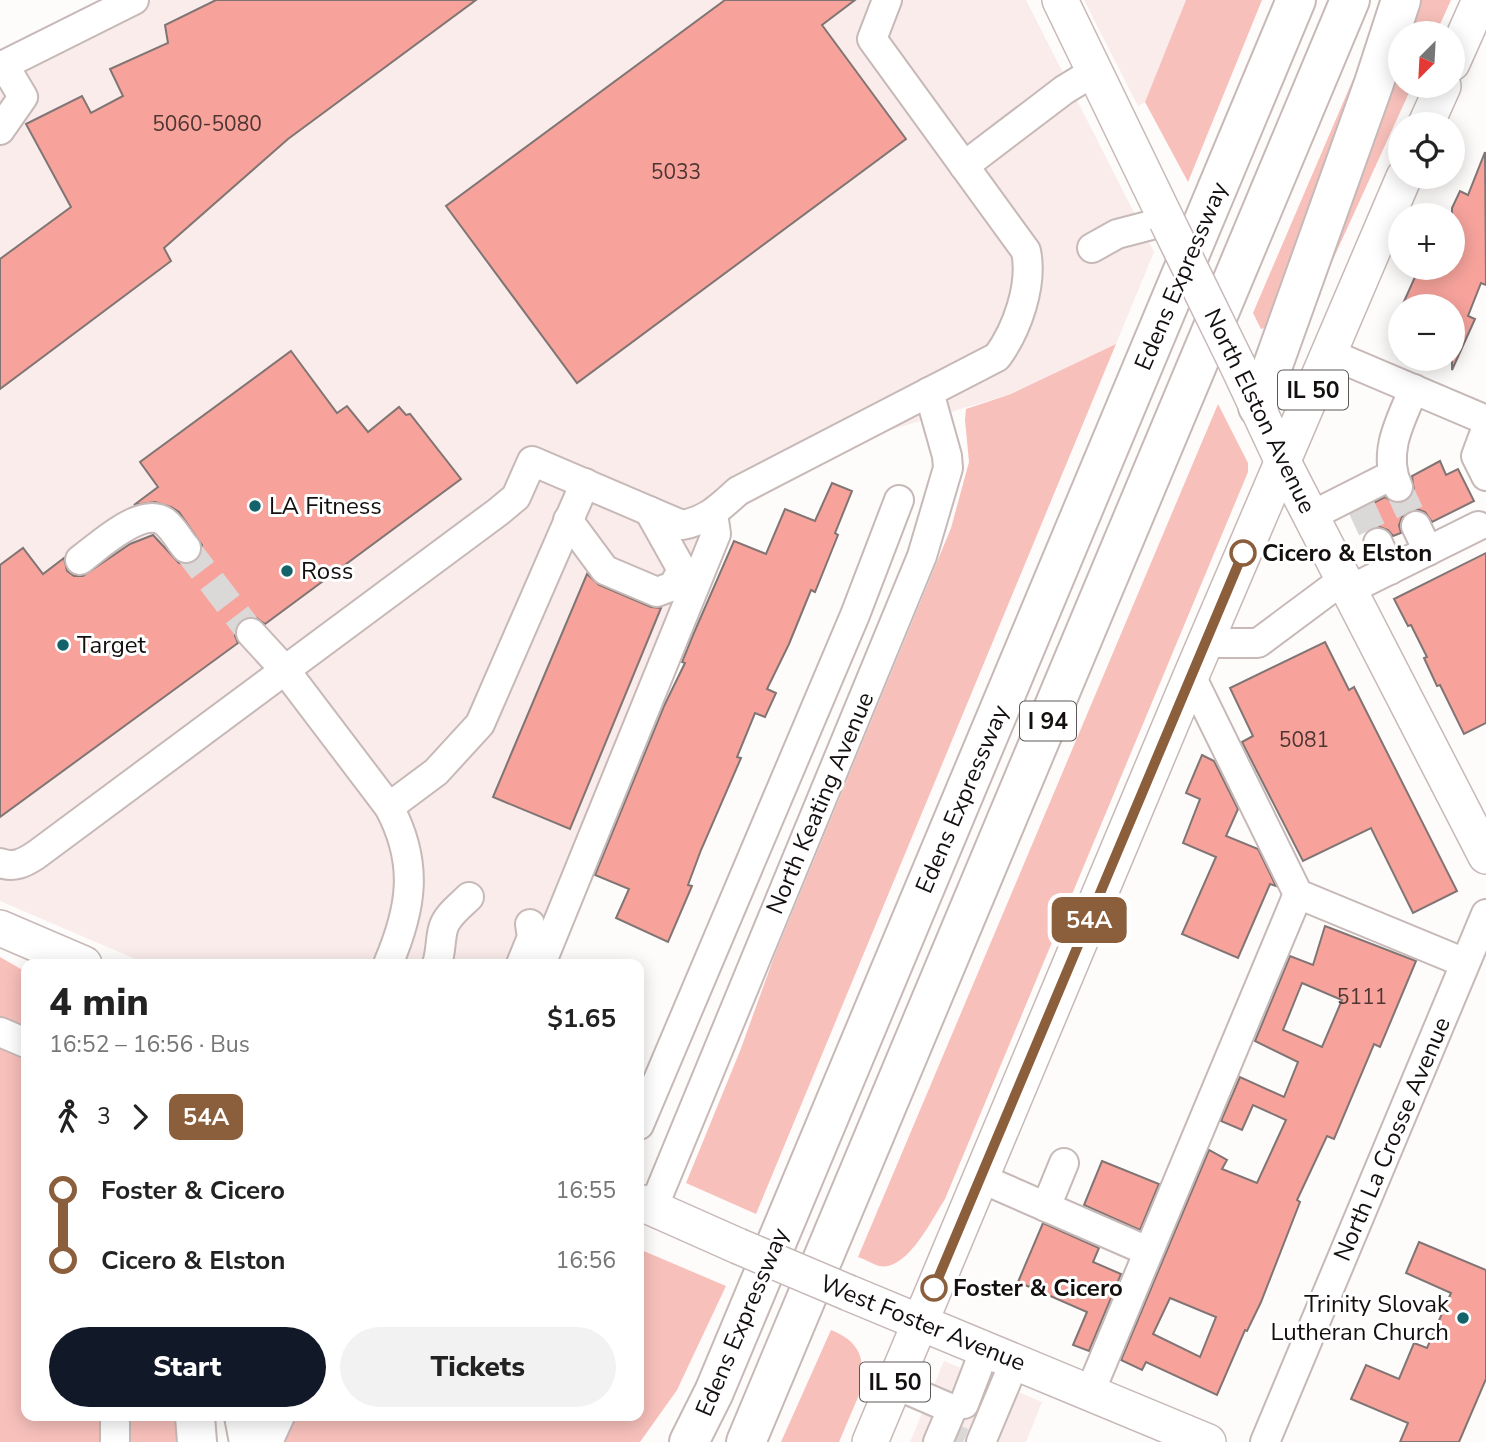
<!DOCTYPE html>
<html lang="en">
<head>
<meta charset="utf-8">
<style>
	body { margin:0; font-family:"Nunito Sans",sans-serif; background:#f2f2f2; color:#222; height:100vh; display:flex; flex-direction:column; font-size:26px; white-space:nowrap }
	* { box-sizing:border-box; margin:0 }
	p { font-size:23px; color:#767676 }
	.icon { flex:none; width:38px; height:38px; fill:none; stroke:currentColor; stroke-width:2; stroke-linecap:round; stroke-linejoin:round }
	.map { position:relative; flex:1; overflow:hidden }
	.drawer { position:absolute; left:21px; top:959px; width:623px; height:462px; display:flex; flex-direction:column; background:#fff; border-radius:14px; box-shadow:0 4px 18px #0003 }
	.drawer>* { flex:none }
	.badge { padding:0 14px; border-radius:10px; font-size:24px; line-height:46px }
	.needle { width:46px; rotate:204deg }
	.buttons { position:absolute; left:1388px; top:21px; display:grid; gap:14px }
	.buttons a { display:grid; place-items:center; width:77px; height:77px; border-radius:50%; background:#fff; box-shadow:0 4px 18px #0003; font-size:35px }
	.map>.badge { position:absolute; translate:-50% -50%; box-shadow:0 0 0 4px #fff }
	.legs { display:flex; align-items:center; gap:10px; height:77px; padding:0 28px; font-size:23px }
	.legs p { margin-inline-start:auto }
	.overview { display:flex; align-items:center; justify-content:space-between; height:119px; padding:0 28px }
	h1 { font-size:38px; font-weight:800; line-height:52px }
	.cta { display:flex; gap:14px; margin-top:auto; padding:14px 28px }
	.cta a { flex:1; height:80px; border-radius:42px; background:#111827; color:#fff; font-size:28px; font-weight:800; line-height:80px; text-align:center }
	.cta a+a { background:#f2f2f2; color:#222 }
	ul { padding:0 28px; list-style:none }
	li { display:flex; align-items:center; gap:24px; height:70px; font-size:26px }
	li i { display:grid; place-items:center; width:10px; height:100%; margin:0 9px; background:currentColor }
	li i::after { content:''; width:18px; height:18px; margin:-9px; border:5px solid; border-radius:50%; background:#fff }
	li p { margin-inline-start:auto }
	li:first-child i { background:linear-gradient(#0000 50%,currentColor 0) }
	li:last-child i { background:linear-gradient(currentColor 50%,#0000 0) }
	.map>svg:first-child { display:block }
	.built { fill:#f9eceb }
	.green { fill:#f8c0bb }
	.building { fill:#f7a39c; stroke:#817574; stroke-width:2; fill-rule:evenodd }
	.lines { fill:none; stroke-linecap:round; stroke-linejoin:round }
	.minor-tunnel { stroke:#dbd8d8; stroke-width:28; stroke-dasharray:28 14; stroke-linecap:butt }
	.minor-casing { stroke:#c6b9b7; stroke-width:32 }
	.major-casing { stroke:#c6b9b7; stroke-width:38 }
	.highway-casing { stroke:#c6b9b7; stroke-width:42 }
	.minor { stroke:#fff; stroke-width:28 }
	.major { stroke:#fff; stroke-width:35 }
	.highway { stroke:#fff; stroke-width:38 }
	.major-bridge-casing { stroke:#c6b9b7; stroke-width:38; stroke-linecap:butt }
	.major-bridge { stroke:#fff; stroke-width:35 }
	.line-1-casing { stroke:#fff; stroke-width:16 }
	.line-1 { stroke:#8b5e3c; stroke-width:10 }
	.poi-dot { fill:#14636a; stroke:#fff; stroke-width:2.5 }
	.stop-1-dot { fill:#fff; stroke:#8b5e3c; stroke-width:3.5 }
	.labels { text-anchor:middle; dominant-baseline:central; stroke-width:6; stroke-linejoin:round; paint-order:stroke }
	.number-label { font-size:21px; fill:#4d3532 }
	.shield { fill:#fff; stroke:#5a5857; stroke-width:2 }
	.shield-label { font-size:23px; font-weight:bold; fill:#14100f }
	.street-label { font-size:24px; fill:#14100f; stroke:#fff }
	.poi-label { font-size:24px; fill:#14100f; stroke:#fff; text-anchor:start }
	.stop-label { font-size:24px; font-weight:bold; fill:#14100f; stroke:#fff; text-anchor:start }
</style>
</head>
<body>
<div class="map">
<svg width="1486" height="1442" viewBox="0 0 1486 1442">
	<rect width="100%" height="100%" fill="#fefbfb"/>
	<!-- built -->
	<g class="built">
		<path d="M152,0h874l128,252 -38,92 -105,50 -131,39 -140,76 -27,19 -184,436h-382l-147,-63v-825z"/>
		<path d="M1084,0h102l-41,102 -7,4z"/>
		<path d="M944,1361l98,41 -16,40h-116z"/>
	</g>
	<!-- green -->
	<g class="green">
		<path d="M1186,0h76l-74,182 -43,-80z"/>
		<path d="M1387,0l-115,326 -11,3 -8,-16z"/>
		<path d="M1416,0h35l-15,33h-31z"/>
		<path d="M1400,48v38h12l-118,259z"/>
		<path d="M1116,344l-360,870 -70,-31 54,-132 34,-94 177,-429 18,-66 -4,-42 1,-11 45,-15z"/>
		<path d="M1218,404l30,59v9l-303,727c-13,20 -38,73 -66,67 -7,-2 -14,-7 -21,-9z"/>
		<path d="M0,957l26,15v444h159v26h-185z"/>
		<path d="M639,1249l87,37 -49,104 -37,52h-355v-14l7,-12h164l3,2 180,-2z"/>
		<path d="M831,1330c20,8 34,21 30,44l6,2 -28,66h-58z"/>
	</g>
	<!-- building -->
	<g class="building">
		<path d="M216,0h260l-188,139 -124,109 7,13 -171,128v-130l71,-52 -45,-83 56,-28 9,17 32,-17 -13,-27 58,-26 -3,-18z"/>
		<path d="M725,0h130l-33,25 84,114 -329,244 -131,-177z"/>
		<path d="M1485,152l1,133 -5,-2 -13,33 7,3 -23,51v-64h-50l17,-38h33v-60l8,-17 8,4z"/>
		<path d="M291,351l46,62 10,-7 21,26 31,-25 7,8 4,-1 51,65 -196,145 -10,-7h-7l-8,3 -5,9v7l3,7 -238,174v-252l23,-17 20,26 21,-16 3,13 7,5h9l47,-32 23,-9 26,28 9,1 8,-3 6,-8v-8l-23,-33 -8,-5 -16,-5 -21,3 24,-18 -18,-25z"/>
		<path d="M1440,461l6,14 12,-6 16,32 -42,21 -7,-10 -8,-3 -8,2 -7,6 -3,8 2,8 -8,3 -5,-6 -8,-3 -11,3 -9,-20 25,-13 9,6 10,-1 6,-4 4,-7 -2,-15z"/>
		<path d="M832,483l20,8 -17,42 3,2 -23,57 -4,-2 -22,54 -22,45 9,4 -11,24 -10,-4 -18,44 4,1 -40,92 -13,35 4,1 -24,56 -52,-24 13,-29 -34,-14 69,-169 21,-43 -3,-1 11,-27 41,-94 32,13 19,-45 30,12z"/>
		<path d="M1486,553v170l-22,11 -24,-49 -3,1 -13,-28 3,-1 -16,-32 -3,1 -14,-27z"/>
		<path d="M587,574l12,11 52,22 10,1 -91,221 -77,-32z"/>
		<path d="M1325,642l24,48 5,-3 103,204 -44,22 -42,-85 -68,33 -61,-119 11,-6 -23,-48z"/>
		<path d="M1202,755l12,6 24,48 -12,27 32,13 18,37 -6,-2 -32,74 -56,-24 34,-77 -33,-14 17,-44 -14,-6z"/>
		<path d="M1325,926l91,35 -36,86 -6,-3 -40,95 -7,-3 -30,64 3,2 -39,100 -14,29 -2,-1 -28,65 -71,-33 -4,8 -21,-10 88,-210 18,10 -5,9 35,14 29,-63 -33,-15 -11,25 -21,-9 19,-44 44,20 14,-35 -43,-21 35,-85 23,9zM1302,983l40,17 -20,47 -39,-17zM1170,1298l46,19 -16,40 -47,-23z"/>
		<path d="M1102,1161l57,23 -19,46 -56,-25z"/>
		<path d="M1043,1223l56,25 -6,14 28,12 -32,77 -16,-6 14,-33 -69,-30z"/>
		<path d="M1419,1242l67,28v109l-27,63h-59l8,-19 -57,-24 15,-34 33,14 15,-36 13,5 24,-55 -45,-20z"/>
	</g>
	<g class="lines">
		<!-- minor-tunnel -->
		<g class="minor-tunnel">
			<path d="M1398,487l18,39"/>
			<path d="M1360,504l18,39"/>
			<path d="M186,548l65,85"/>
			<path d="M949,1436l14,6"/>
		</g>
		<defs>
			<g id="minor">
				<path d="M0,67l134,-67"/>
				<path d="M0,130l23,-33 -19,-32"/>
				<path d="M964,166l100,-76 31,-19"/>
				<path d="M1092,248l25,-14 50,-13"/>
				<path d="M1328,353l158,67"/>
				<path d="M1486,429l-10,27 10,20"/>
				<path d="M1398,487c-16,-33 2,-66 16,-98"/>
				<path d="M1311,516l81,-41"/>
				<path d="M568,520l37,50 52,22 16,-6 9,-16 -33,-59"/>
				<path d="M1416,526l12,25"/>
				<path d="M1378,543l12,27"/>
				<path d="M80,560c19,-14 62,-55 85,-38 8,6 14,18 21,26"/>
				<path d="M1349,590l129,-64"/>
				<path d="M251,633l34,37 104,137c30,56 23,101 -1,157"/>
				<path d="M1206,643h52l86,-64"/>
				<path d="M1191,676l107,218 167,69"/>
				<path d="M389,807l47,-35 44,-48 105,-241"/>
				<path d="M0,863c14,5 24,0 36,-8l462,-343 18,-15 16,-36 150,64c26,-5 37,-17 56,-34l259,-134c20,-27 36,-72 29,-106l-154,-212 15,-39"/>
				<path d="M437,964c4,-12 3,-23 6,-35 3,-13 17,-23 26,-32"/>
				<path d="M521,964l11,-27 -2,-13"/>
				<path d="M541,964l175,-430 -3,-21"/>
				<path d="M0,1032l26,11"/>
				<path d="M639,1125l216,-510 44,-115"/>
				<path d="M980,1178l156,68"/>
				<path d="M1046,1207l18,-44"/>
				<path d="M653,1208l269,-652 26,-88 -1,-12 -18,-64"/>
				<path d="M894,1384l58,25 -14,33"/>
				<path d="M1090,1392l208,-498"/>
				<path d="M964,1404l21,-55"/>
				<path d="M115,1416v26"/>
				<path d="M268,1442l12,-26"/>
				<path d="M981,1442l34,-81"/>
				<path d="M1265,1442l221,-528"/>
			</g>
			<g id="major">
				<path d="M1060,0l107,221"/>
				<path d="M1452,63l28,-63"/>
				<path d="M1426,124l17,-38"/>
				<path d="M1237,364l45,96 204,396"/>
				<path d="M0,928l84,36"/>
				<path d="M639,1202l99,44"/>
				<path d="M849,1293l359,149"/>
				<path d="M870,1442l321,-766 213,-499"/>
			</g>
			<g id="highway">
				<path d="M1258,407l116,-324 27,-83"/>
				<path d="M195,1416l2,26"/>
				<path d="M244,1416l5,26"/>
				<path d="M689,1442l25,-50 582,-1392"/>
				<path d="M746,1442l604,-1442"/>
			</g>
		</defs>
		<!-- minor casing -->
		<use href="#minor" class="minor-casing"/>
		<!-- major casing -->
		<use href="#major" class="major-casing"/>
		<!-- highway casing -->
		<use href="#highway" class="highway-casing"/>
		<!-- minor -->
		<use href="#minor" class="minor"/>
		<!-- major -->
		<use href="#major" class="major"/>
		<!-- highway -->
		<use href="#highway" class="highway"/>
		<defs>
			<g id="major-bridge">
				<path d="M1167,221l70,143"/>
				<path d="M738,1246l111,47"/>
			</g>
		</defs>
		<!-- major-bridge casing -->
		<use href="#major-bridge" class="major-bridge-casing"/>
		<!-- major-bridge -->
		<use href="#major-bridge" class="major-bridge"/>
	</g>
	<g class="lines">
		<defs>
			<path id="line-1" d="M934,1288l309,-735"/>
		</defs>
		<!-- line-1 casing -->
		<use href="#line-1" class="line-1-casing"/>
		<!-- line-1 -->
		<use href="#line-1" class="line-1"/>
	</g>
	<!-- markers -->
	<g class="poi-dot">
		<circle cx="255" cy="506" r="7"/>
		<circle cx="287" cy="571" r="7"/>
		<circle cx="63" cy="645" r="7"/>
		<circle cx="1463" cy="1318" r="7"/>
	</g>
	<g class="stop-1-dot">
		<circle cx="1243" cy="553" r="12"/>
		<circle cx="934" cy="1288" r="12"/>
	</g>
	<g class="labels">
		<!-- number labels -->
		<g class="number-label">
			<text x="207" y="124">5060-5080</text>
			<text x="676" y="172">5033</text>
			<text x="1304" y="740">5081</text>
			<text x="1362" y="997">5111</text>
		</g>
		<!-- shield labels -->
		<g class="shield">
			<rect x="1278" y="370.5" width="70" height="39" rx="5"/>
			<rect x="1020" y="701.5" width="56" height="39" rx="5"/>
			<rect x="860" y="1362.5" width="70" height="39" rx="5"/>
		</g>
		<g class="shield-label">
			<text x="1313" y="390">IL 50</text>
			<text x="1048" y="721">I 94</text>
			<text x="895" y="1382">IL 50</text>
		</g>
		<!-- street labels -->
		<g class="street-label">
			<text transform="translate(1181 276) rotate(-67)">Edens Expressway</text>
			<text transform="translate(1260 411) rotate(64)">North Elston Avenue</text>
			<text transform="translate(962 799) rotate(-67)">Edens Expressway</text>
			<text transform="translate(820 803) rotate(-67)">North Keating Avenue</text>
			<text transform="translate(1392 1139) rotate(-67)">North La Crosse Avenue</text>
			<text transform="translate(742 1322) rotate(-67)">Edens Expressway</text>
			<text transform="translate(923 1323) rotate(22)">West Foster Avenue</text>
		</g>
		<!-- poi labels -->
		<g class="poi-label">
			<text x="269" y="506">LA Fitness</text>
			<text x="301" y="571">Ross</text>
			<text x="77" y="645">Target</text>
			<text x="1449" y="1304" text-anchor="end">Trinity Slovak<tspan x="1449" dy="28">Lutheran Church</tspan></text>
		</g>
		<!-- stop labels -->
		<g class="stop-label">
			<text x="1262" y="553">Cicero &amp; Elston</text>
			<text x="953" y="1288">Foster &amp; Cicero</text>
		</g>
	</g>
</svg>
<div class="buttons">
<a><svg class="needle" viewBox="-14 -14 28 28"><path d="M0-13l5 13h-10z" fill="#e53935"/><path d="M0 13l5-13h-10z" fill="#767676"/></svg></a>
<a><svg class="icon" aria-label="locate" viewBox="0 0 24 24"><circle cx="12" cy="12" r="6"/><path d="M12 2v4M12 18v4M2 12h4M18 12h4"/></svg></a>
<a>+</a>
<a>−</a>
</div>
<b class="badge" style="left:1089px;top:920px;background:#8b5e3c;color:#fff">54A</b>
<section class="drawer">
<div class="overview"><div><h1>4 min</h1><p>16:52 – 16:56 · Bus</p></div><b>$1.65</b></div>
<div class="legs"><svg class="icon" aria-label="walk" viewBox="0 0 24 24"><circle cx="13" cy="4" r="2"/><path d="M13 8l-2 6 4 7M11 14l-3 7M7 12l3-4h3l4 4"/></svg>3<svg class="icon" aria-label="forward" viewBox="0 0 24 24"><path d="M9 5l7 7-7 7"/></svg><b class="badge" style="background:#8b5e3c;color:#fff">54A</b></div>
<ul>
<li><i style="color:#8b5e3c"></i><b>Foster &amp; Cicero</b><p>16:55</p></li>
<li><i style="color:#8b5e3c"></i><b>Cicero &amp; Elston</b><p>16:56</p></li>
</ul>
<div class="cta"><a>Start</a><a>Tickets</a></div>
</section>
</div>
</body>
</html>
